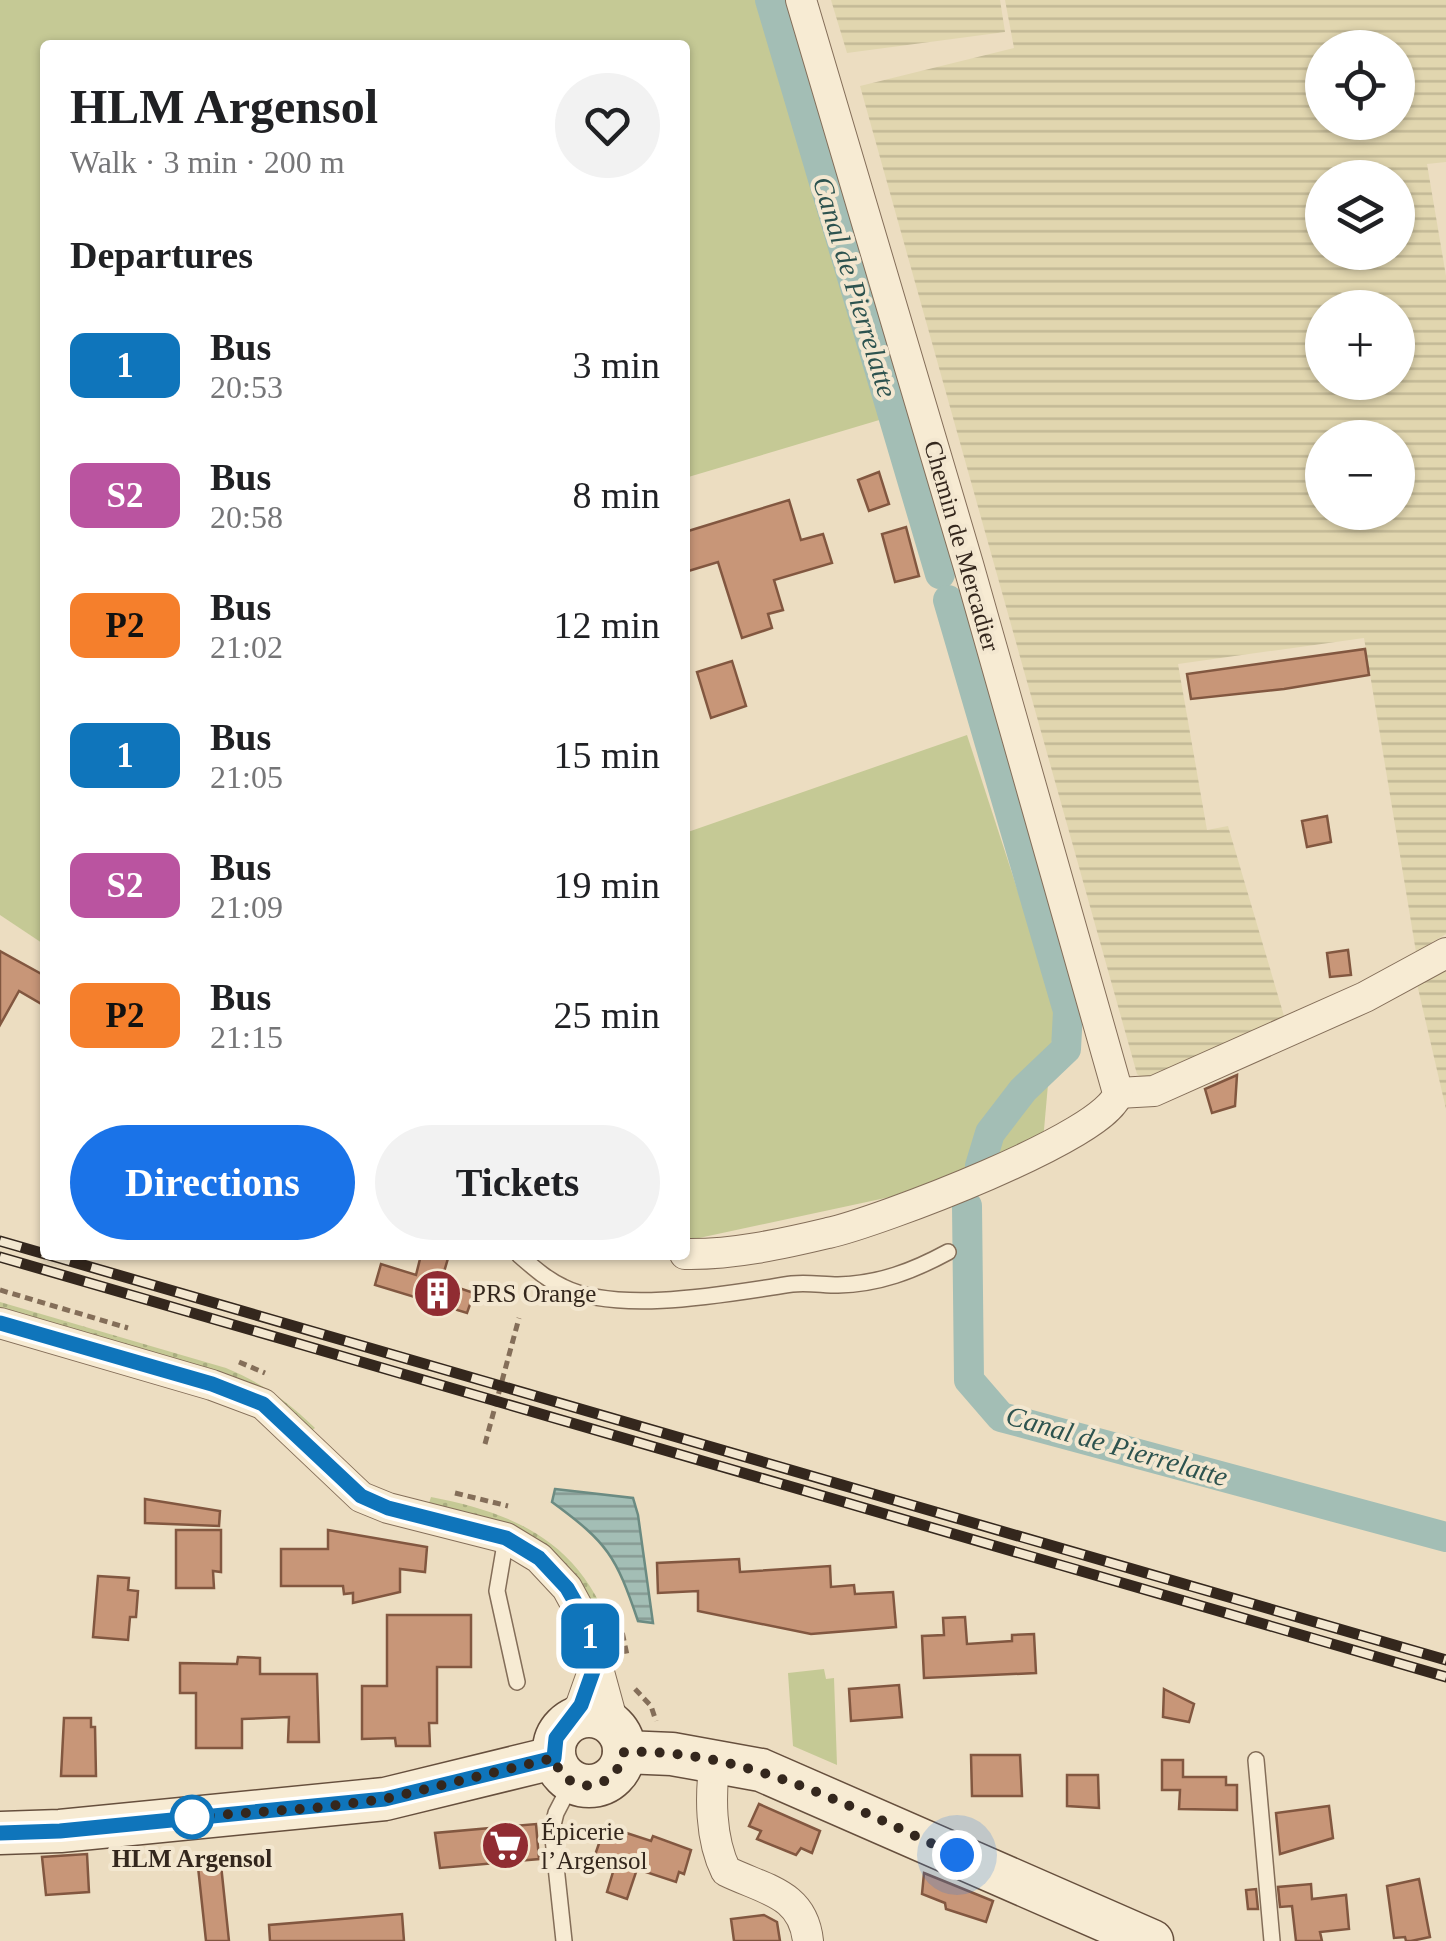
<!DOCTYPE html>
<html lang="en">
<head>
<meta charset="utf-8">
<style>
	body { margin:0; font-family:Georgia,serif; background:#f2f2f2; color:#202124; height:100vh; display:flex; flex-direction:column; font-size:38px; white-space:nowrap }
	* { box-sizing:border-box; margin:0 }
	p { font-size:32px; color:#757577 }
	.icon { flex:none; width:55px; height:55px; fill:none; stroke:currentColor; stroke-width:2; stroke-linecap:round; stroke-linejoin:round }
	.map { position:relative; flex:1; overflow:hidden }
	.sheet { position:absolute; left:40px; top:40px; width:650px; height:1220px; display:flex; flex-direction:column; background:#fff; border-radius:10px; box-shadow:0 2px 8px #0004 }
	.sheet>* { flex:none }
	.badge { padding:0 20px; border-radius:15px; font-size:35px; line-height:65px }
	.tools { position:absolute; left:1305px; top:30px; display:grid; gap:20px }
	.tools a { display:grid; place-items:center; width:110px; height:110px; border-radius:50%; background:#fff; box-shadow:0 2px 8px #0004; font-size:50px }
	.you { position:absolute; width:50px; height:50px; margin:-25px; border:8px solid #fff; border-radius:50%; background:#1a73e8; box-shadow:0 0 0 15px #1a73e833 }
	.map>.badge { position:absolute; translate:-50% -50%; box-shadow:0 0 0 5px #fff }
	h2 { padding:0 30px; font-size:38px; line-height:90px }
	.round { display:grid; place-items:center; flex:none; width:105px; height:105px; border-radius:52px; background:#f2f2f2 }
	.overview { display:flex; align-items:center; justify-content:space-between; height:170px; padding:0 30px }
	h1 { font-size:48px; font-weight:600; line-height:75px }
	.primary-button { display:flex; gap:20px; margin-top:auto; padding:20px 30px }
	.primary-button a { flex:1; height:115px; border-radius:60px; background:#1a73e8; color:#fff; font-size:40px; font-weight:600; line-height:115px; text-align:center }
	.primary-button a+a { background:#f2f2f2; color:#202124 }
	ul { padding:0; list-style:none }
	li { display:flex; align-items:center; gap:30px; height:130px; padding:0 30px }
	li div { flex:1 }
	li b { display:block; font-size:38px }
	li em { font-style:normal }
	li .badge { min-width:110px; font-weight:700; text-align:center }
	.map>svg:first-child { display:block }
	.farmland { fill:url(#farmland-rules); fill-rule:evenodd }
	.grass { fill:#c5c995 }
	.park { fill:url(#park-dots) }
	.water { fill:url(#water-rules); stroke:#6b8b82; stroke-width:2.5 }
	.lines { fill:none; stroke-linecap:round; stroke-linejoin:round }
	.canal { stroke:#a3beb5; stroke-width:30 }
	.building { fill:#c89678; stroke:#825740; stroke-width:2.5 }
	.lane-casing { stroke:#846e59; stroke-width:18 }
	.street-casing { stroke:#846e59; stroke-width:32 }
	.secondary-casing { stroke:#664f3d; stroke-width:45 }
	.path { stroke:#846e59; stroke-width:5; stroke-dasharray:8 5; stroke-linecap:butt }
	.lane { stroke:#f7ebd3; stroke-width:15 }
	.street { stroke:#f7ebd3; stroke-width:30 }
	.secondary { stroke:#f7ebd3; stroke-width:42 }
	.rail-casing { stroke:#34271d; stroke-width:11 }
	.rail { stroke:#f3e7d0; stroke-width:8; stroke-dasharray:22; stroke-linecap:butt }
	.line-casing { stroke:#fff; stroke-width:22 }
	.line { stroke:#0f75bb; stroke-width:15 }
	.walk { stroke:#34271d; stroke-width:10; stroke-dasharray:0 18 }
	.stop-dot { fill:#fff; stroke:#0f75bb; stroke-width:5 }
	.labels { text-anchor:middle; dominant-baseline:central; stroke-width:8; stroke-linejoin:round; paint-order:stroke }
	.street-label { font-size:25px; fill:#34271d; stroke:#f3e7d0 }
	.poi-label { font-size:25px; fill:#34271d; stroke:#f3e7d0; text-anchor:start }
	.stop-label { font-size:25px; font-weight:bold; fill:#34271d; stroke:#f3e7d0 }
	.water-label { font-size:28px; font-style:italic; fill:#2d534f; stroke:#f3e7d0 }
</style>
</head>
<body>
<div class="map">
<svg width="1446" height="1941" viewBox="0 0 1446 1941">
	<defs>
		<pattern id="farmland-rules" width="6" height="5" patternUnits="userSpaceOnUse" patternTransform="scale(2.5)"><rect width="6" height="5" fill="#e1d6af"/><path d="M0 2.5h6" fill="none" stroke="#c2b896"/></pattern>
		<pattern id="park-dots" width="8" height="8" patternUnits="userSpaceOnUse" patternTransform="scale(2.5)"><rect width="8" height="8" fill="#c5c995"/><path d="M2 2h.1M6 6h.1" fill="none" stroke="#aaad80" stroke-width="1.8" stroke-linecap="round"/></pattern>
		<pattern id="water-rules" width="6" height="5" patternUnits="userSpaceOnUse" patternTransform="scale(2.5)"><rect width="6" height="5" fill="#a3beb5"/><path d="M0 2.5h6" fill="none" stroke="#869a93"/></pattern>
	</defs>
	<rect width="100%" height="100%" fill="#ecddc1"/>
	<!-- farmland -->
	<g class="farmland">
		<path d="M831,0h169l5,32 -158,21z"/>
		<path d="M1005,0h441v162l-19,2 19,112v658l-30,18 -52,-314 -186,26 29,166 21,-4 56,190 -135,67 -12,-9 -277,-988 154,-38zM1322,48h76v74h-76zM1322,178h76v74h-76zM1322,308h76v74h-76zM1322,438h76v74h-76z"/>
		<path d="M1446,967v142l-29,-125z"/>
	</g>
	<!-- grass -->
	<g class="grass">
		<path d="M0,0h759l127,418 -201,60v-433h-640v900l-45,-30z"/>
		<path d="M967,735l88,270 -12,136 -153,56 -205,44v-408z"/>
		<path d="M824,1669l2,10 8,-1 3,87 -44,-19 -5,-73z"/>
	</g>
	<!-- park -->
	<g class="park">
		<path d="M0,1302l226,66c36,15 61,33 89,60l-7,5 -308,-124z"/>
		<path d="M431,1497c95,18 157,52 186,150l-9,1 -11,-36 -14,-24 -70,-62 -84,-23z"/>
	</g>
	<!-- water -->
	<path class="water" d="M555,1489l78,9 5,17 15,108 -15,-2c-22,-65 -30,-78 -86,-119z"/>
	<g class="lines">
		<!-- canal -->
		<g class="canal">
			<path d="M770,0l170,574"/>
			<path d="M948,600l120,411 -2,38 -43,41 -33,43 -10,33"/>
			<path d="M967,1206l2,174 32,37 445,120"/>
		</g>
	</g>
	<!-- building -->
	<g class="building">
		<path d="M879,472l10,32 -20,7 -11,-31z"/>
		<path d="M789,500l12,40 22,-6 9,29 -58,17 9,30 -15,4 4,14 -30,10 -24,-76 -33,10v-40z"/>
		<path d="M906,527l13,49 -24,6 -13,-48z"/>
		<path d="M1365,649l4,26 -85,14 -93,10 -4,-25z"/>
		<path d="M732,661l14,45 -35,12 -14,-46z"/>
		<path d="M1327,816l4,26 -24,5 -5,-26z"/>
		<path d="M1348,950l3,25 -21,2 -3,-24z"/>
		<path d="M0,951l45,25v30l-26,-15 -19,34z"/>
		<path d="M1237,1075l-2,31 -23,7 -7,-24z"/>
		<path d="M421,1255h28l-8,27 33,11 -7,20 -92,-28 6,-21 35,11z"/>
		<path d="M145,1499l75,12 -1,15 -74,-3z"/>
		<path d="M176,1530h45v42l-8,-1 1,17h-38z"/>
		<path d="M328,1530l99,17 -2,25 -25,-3v23l-47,11v-10l-9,1 -1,-8h-62v-37h47z"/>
		<path d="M739,1559l1,13 90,-6 1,21 23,-2 1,9 38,-2 3,35 -85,7 -113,-23v-20l-40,2 -1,-30z"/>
		<path d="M98,1576l31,2 -1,12 10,1 -2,26h-6l-2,23 -35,-3z"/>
		<path d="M387,1615h84v52h-34v56h-8l1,23h-34l-1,-8 -33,1v-53h25z"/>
		<path d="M965,1617l2,27 45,-3v-6l22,-1 2,39 -112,5 -2,-42 22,-1 -1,-17z"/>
		<path d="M238,1657l22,1v16h57l2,68h-31l1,-25 -47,2v29h-46v-55h-16v-30l57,1z"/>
		<path d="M899,1685l3,32 -51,4 -2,-32z"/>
		<path d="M1164,1689l30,15 -5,18 -26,-5z"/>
		<path d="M64,1718h27v9h4l1,49h-35z"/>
		<path d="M971,1755h49l2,41h-50z"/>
		<path d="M1162,1760h21v17h43v8h11v25l-58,-1 1,-19h-18z"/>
		<path d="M1067,1775h31l1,33 -32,-2z"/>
		<path d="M759,1804l61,27 -8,22 -11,-5 -5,7 -39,-16 4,-8 -12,-5z"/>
		<path d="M1329,1806l4,32 -53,16 -4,-41z"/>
		<path d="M536,1824l3,35 -99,9 -5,-35z"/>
		<path d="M605,1826l46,15 2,-5 38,14 -7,24 -5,-2 -3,10 -39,-13 -10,30 -20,-7 9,-30 -21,-7z"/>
		<path d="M87,1854l2,38 -43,3 -4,-38z"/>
		<path d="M221,1865l8,76h-23l-8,-74z"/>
		<path d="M924,1873l69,28 -7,21 -40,-13 -1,-6 -23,-9z"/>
		<path d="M1419,1879l11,58 -19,4h-5l-1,-4 -11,1 -7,-52z"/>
		<path d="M1311,1884l1,15 34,-4 3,34 -29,3 2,9h-26l-4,-35 -12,1 -2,-20z"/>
		<path d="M1256,1889l2,20h-10l-2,-19z"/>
		<path d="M402,1914l2,27h-134l-1,-16z"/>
		<path d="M764,1915l13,7 3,19h-46l-3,-22z"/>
	</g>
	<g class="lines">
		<defs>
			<g id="lane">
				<path d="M519,1255c14,12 27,24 44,32 56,28 168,6 229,-3 15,-2 31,1 46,1 41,-1 75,-14 110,-33"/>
				<path d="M506,1538l-9,53 20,91"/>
				<path d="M1256,1760l16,181"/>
				<path d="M564,1941l-12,-112 4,-16 16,-31"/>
			</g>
			<g id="street">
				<path d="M1118,1093l36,-2 211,-94 81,-44"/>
				<path d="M685,1254c47,1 97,-10 143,-21 47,-10 282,-98 290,-140l-150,-529 -167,-564"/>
				<path d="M0,1323l212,62 51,19 98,93 27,11 118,30 33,20 28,30 18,33 29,106"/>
				<path d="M569,1722l12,-17 16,-45"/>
				<path d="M715,1760c-5,35 -5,79 11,111 39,19 77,22 82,70"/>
			</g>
			<g id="secondary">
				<circle cx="589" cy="1751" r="35"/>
				<path d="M624,1752l48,2 89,16 391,171"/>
				<path d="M0,1833l60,-2 325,-32 168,-41"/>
			</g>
		</defs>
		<!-- lane casing -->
		<use href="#lane" class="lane-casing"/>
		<!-- street casing -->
		<use href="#street" class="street-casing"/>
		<!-- secondary casing -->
		<use href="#secondary" class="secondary-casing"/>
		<!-- path -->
		<g class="path">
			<path d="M0,1290l128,38"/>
			<path d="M239,1362l26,11"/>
			<path d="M485,1444l34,-126"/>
			<path d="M455,1493l53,13"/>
			<path d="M613,1609l7,13 7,33"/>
			<path d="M635,1689l16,17 5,15"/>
		</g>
		<!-- lane -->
		<use href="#lane" class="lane"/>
		<!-- street -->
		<use href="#street" class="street"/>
		<!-- secondary -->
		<use href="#secondary" class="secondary"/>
		<defs>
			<g id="rail">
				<path d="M0,1241l45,13"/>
				<path d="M49,1255l1397,405"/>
				<path d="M0,1257l1446,420"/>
			</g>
		</defs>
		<!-- rail casing -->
		<use href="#rail" class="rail-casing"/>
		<!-- rail -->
		<use href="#rail" class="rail"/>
	</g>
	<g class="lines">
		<defs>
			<path id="line" d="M0,1323l212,61 51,20 98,92 27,12 118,30 33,20 28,30 19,33 11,39 -16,45 -25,33 -2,20 -169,41 -325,32 -60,2"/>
		</defs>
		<!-- line casing -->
		<use href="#line" class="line-casing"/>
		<!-- line -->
		<use href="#line" class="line"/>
		<!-- walk -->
		<path class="walk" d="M192,1817l121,-9 72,-9 169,-41c12,41 63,34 70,-6 121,-4 226,55 333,103"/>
	</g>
	<!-- icons -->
	<defs>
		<symbol id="building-disc" viewBox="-11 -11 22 22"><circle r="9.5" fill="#902c32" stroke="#f3e7d0"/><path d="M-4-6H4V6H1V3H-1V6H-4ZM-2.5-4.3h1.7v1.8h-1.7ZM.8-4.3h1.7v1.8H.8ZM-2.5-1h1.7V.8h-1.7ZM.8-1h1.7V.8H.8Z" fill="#fff"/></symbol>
		<symbol id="supermarket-disc" viewBox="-11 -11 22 22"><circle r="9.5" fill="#902c32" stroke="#f3e7d0"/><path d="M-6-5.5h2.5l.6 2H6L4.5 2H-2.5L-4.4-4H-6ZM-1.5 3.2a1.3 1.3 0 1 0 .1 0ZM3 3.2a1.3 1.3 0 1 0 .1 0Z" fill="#fff"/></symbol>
	</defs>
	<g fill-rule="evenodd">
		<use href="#building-disc" x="410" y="1266" width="55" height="55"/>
		<use href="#supermarket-disc" x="478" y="1818" width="55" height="55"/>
	</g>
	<!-- markers -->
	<circle class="stop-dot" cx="192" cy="1817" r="20"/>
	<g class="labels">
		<!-- street labels -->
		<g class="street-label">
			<text transform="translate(962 546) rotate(74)">Chemin de Mercadier</text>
		</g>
		<!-- poi labels -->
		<g class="poi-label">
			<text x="472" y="1293">PRS Orange</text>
			<text x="541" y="1831">Épicerie<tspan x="541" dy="29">l’Argensol</tspan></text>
		</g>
		<!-- stop labels -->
		<g class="stop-label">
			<text x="192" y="1858">HLM Argensol</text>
		</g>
		<!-- water labels -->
		<g class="water-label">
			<text transform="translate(855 287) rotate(73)">Canal de Pierrelatte</text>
			<text transform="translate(1117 1446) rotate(16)">Canal de Pierrelatte</text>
		</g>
	</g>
</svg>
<div class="tools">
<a><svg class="icon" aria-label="locate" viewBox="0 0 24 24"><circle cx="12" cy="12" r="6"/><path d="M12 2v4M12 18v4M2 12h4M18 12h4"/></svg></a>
<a><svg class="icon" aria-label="layers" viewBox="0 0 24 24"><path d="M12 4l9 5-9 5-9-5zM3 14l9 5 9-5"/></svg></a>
<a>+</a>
<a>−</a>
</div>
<div class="you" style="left:957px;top:1855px"></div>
<b class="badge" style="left:590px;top:1636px;background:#0f75bb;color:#fff">1</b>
<section class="sheet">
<div class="overview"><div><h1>HLM Argensol</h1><p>Walk · 3 min · 200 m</p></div><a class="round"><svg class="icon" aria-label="heart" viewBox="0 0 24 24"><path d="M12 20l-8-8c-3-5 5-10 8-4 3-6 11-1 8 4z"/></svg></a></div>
<h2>Departures</h2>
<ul>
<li><span class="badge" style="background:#0f75bb;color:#fff">1</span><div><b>Bus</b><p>20:53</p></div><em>3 min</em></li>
<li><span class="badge" style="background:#ba54a0;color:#fff">S2</span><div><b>Bus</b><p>20:58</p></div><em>8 min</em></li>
<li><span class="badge" style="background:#f57f2c;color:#111">P2</span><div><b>Bus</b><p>21:02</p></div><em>12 min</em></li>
<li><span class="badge" style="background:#0f75bb;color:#fff">1</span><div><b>Bus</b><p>21:05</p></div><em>15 min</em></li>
<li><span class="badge" style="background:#ba54a0;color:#fff">S2</span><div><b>Bus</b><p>21:09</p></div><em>19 min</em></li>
<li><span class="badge" style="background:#f57f2c;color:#111">P2</span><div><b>Bus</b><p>21:15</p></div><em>25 min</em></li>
</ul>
<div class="primary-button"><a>Directions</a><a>Tickets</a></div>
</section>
</div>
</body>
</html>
